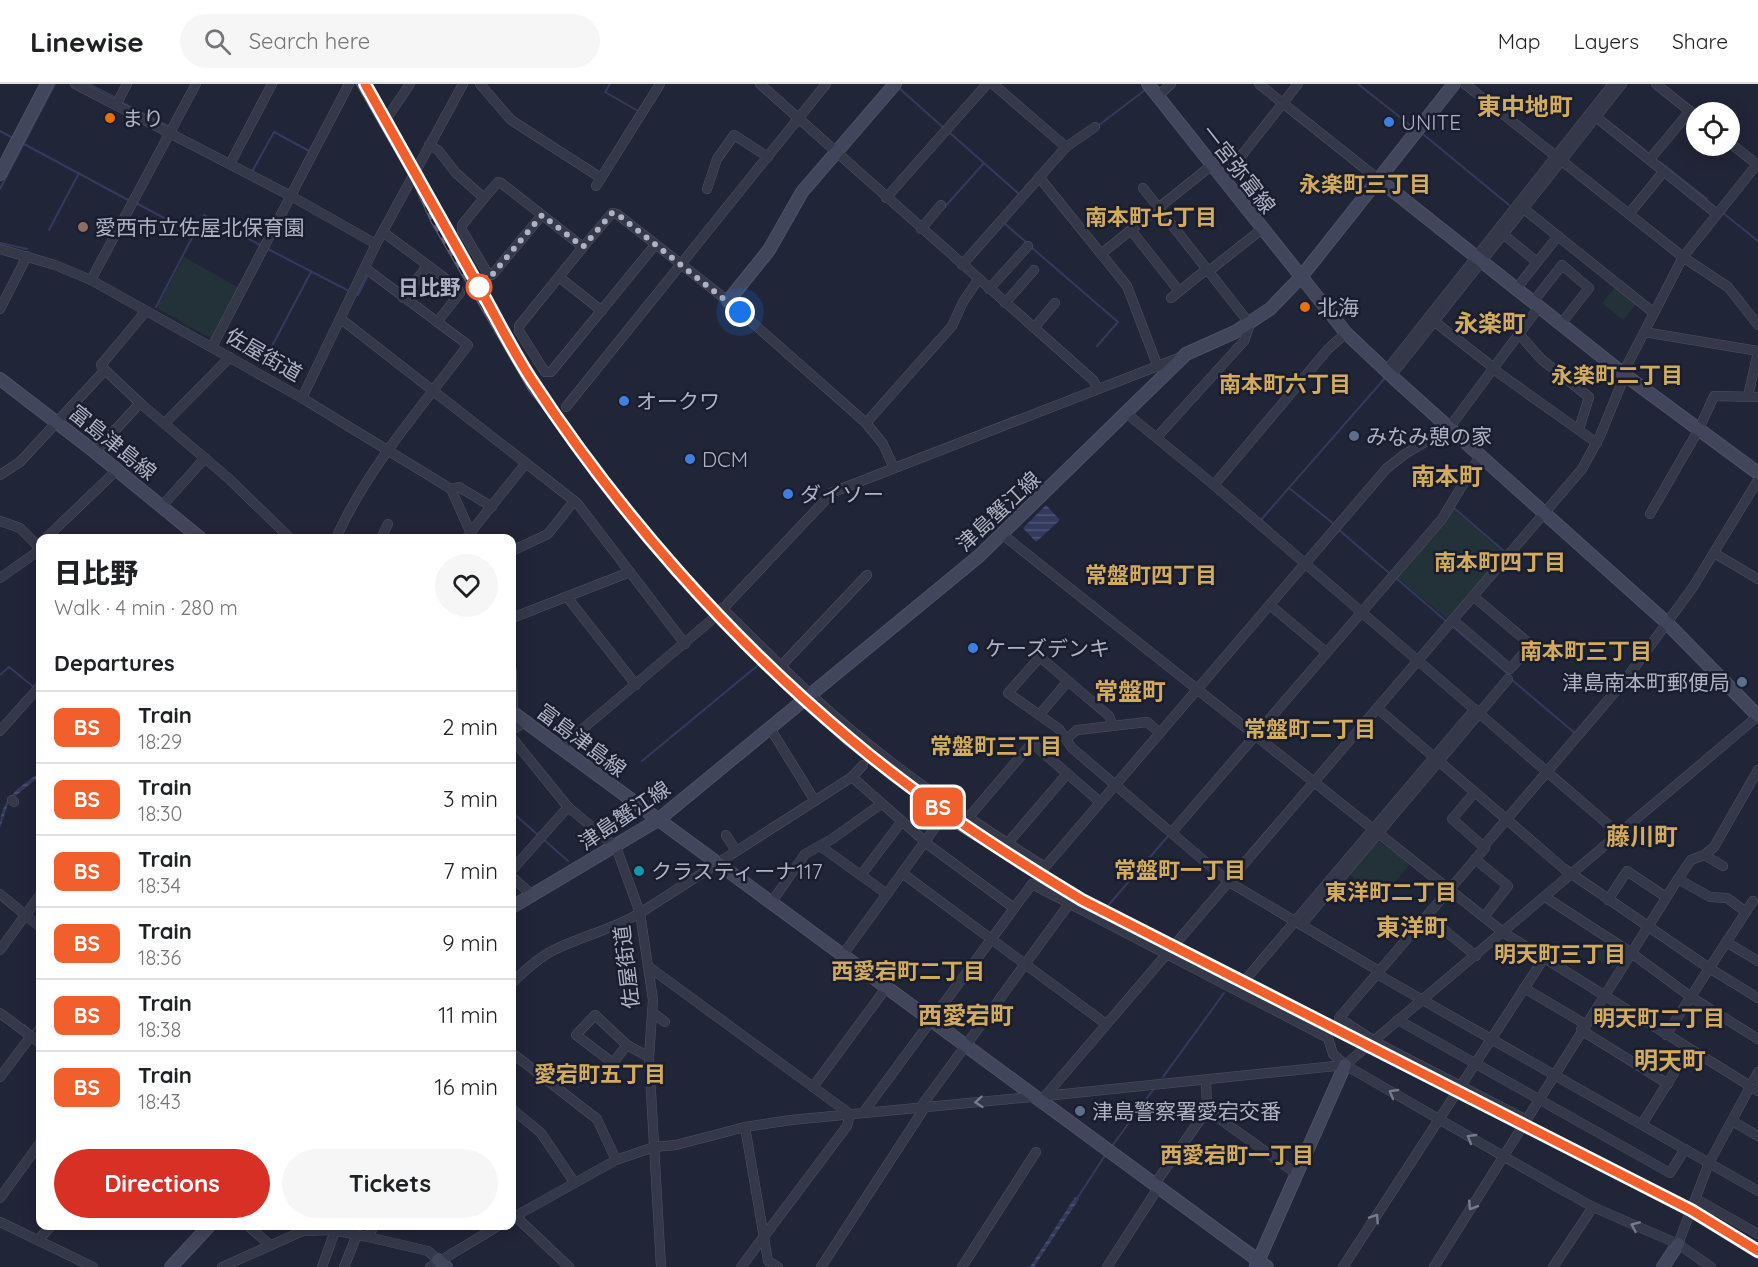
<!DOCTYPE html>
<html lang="en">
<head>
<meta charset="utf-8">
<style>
	body { margin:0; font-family:Quicksand,"Noto Sans JP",sans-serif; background:#f6f6f6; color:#202124; height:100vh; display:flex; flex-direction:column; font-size:22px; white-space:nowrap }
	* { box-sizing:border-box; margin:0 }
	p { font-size:20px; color:#757577 }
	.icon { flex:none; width:33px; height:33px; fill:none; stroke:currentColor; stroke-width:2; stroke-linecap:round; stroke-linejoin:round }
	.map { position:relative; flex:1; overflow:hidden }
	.sheet { position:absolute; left:36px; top:450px; width:480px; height:696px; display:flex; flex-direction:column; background:#fff; border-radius:12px; box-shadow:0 3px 15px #0003 }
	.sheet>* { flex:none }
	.badge { padding:0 12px; border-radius:9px; font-size:21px; line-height:39px }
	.buttons { position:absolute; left:1686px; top:18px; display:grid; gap:12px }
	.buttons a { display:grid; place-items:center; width:54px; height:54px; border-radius:50%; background:#fff; box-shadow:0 3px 15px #0003; font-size:30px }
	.you { position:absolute; width:30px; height:30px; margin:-15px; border:4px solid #fff; border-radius:50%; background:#1a73e8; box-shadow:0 0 0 9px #1a73e833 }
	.map>.badge { position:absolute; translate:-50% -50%; box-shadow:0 0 0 3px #fff }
	h2 { padding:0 18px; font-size:22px; line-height:54px }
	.round { display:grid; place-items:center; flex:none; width:63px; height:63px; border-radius:32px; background:#f6f6f6 }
	.overview { display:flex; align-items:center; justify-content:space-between; height:102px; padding:0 18px }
	h1 { font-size:28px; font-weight:800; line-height:45px }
	.cta { display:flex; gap:12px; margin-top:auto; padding:12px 18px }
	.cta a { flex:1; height:69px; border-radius:36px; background:#d93025; color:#fff; font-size:24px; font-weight:800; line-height:69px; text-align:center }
	.cta a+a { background:#f6f6f6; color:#202124 }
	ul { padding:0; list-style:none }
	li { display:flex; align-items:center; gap:18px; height:72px; padding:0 18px; border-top:2px solid #e0e0e0 }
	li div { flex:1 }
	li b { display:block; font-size:22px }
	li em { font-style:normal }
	li .badge { min-width:66px; font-weight:700; text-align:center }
	header { display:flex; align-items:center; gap:36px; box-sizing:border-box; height:84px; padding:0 30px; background:#fff; border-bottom:2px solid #e0e0e0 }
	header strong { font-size:28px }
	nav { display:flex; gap:33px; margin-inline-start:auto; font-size:21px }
	.search { width:420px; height:54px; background:#f6f6f6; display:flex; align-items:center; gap:15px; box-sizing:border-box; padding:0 21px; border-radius:33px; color:#757577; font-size:22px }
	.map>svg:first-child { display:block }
	.green { fill:#233239 }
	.water { fill:url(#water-rules) }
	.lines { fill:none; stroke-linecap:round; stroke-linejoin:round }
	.stream { stroke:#333a5e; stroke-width:2 }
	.street-casing { stroke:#4f5263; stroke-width:10 }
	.secondary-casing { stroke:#4f5263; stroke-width:14 }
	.street { stroke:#343849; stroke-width:9 }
	.secondary { stroke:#42465c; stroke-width:12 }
	.rail-casing { stroke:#565b70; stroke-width:4.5 }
	.rail { stroke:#1a1d2d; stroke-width:2; stroke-dasharray:7; stroke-linecap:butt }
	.oneway { stroke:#787b8d }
	.line-casing { stroke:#fff; stroke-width:14 }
	.line { stroke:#f05f2c; stroke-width:9 }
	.walk { stroke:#afb2c5; stroke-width:6; stroke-dasharray:0 10.8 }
	.food-dot { fill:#e8710a; stroke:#1a1d2d; stroke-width:2 }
	.shop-dot { fill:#3f7fe0; stroke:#1a1d2d; stroke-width:2 }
	.education-dot { fill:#8d6e63; stroke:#1a1d2d; stroke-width:2 }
	.stop-dot { fill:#fff; stroke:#f05f2c; stroke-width:3 }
	.service-dot { fill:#5c6f8a; stroke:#1a1d2d; stroke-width:2 }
	.culture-dot { fill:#0f9aa8; stroke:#1a1d2d; stroke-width:2 }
	.labels { text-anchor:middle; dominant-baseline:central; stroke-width:5; stroke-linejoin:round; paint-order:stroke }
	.poi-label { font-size:21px; fill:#afb2c5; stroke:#1a1d2d; text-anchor:start }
	.street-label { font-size:21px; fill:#afb2c5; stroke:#1a1d2d }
	.stop-label { font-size:21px; font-weight:bold; fill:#afb2c5; stroke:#1a1d2d; text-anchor:end }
	.neighbourhood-label { font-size:22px; font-weight:bold; fill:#d3ab5c; stroke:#1a1d2d }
	.quarter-label { font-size:24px; font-weight:bold; fill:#d3ab5c; stroke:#1a1d2d }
</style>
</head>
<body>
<header>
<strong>Linewise</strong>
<div class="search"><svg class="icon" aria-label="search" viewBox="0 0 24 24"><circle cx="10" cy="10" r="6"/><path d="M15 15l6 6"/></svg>Search here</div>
<nav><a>Map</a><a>Layers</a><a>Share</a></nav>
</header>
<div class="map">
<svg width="1758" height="1183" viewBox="0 0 1758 1183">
	<defs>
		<pattern id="water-rules" width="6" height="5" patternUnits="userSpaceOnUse" patternTransform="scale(1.5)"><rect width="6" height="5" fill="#333a5e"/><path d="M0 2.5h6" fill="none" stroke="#4e5474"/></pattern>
	</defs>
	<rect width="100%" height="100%" fill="#212538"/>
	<!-- green -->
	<g class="green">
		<path d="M184,173l55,31 -27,51 -55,-31z"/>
		<path d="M1615,203l21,17 -13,16 -21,-17z"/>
		<path d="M1453,425l51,44 -57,66 -51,-43z"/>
		<path d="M1377,756l33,24 -30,36 -32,-27z"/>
		<path d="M1603,857l18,10 1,4 -8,14 -23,-14z"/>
	</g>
	<!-- water -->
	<g class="water">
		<path d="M1046,421l14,15 -24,22 -13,-14z"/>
		<path d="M40,688v4l-31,25 -9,27c0,-30 19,-40 40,-56z"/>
		<path d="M1075,1113l4,2 -45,68h-4z"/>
	</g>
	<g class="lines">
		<!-- stream -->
		<g class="stream">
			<path d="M89,0l25,13"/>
			<path d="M610,0l-5,8 33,19"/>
			<path d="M1358,0l52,41"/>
			<path d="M900,5l45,40"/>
			<path d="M123,19l45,23"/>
			<path d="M1099,41l46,-35"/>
			<path d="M1614,42l31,24"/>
			<path d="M0,47l13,7"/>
			<path d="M950,49l69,61"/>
			<path d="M1424,51l85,70"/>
			<path d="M24,60l106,57"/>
			<path d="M1660,78l47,37"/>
			<path d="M253,86l21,-38 37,20"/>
			<path d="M0,105l55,-105"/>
			<path d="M136,119l58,31 10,-19 58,31"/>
			<path d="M942,126l42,-47"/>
			<path d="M1723,129l35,28"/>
			<path d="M1004,139l23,20"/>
			<path d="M49,146l30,-57"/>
			<path d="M0,159l27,6"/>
			<path d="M1031,163l87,75 -21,24"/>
			<path d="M266,164l83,43"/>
			<path d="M358,211l10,-20"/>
			<path d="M156,223l37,-71"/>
			<path d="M262,281l49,-93"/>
			<path d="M1289,404l45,36"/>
			<path d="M1454,424l51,44"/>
			<path d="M1260,437l125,-143"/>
			<path d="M1339,446l49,42"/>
			<path d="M461,454l4,-5"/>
			<path d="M1396,494l50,43"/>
			<path d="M1452,542l56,48 -2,2"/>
			<path d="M0,591l9,-8 26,21"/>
			<path d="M1512,596l64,54"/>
			<path d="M642,677l115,-95"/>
			<path d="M512,728l26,23"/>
			<path d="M543,755l25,22"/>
			<path d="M1106,824l63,-73"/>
			<path d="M24,941l8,7 8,-11"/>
			<path d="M1163,993l61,-84"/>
			<path d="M1112,1062l41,-56"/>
			<path d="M1076,1116l28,-43"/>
		</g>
		<defs>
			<g id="street">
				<path d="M75,0l216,112 85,48"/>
				<path d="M480,0l31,36 90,58"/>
				<path d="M760,0l333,296 5,9"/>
				<path d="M993,0l73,63"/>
				<path d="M1259,0l119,95"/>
				<path d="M1465,0l218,173 45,30 30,38"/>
				<path d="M1656,0l40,32"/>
				<path d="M1158,12l13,-12"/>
				<path d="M116,21l11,-21"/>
				<path d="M389,31l21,-31"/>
				<path d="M1596,33l121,97"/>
				<path d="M1730,59l28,22"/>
				<path d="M429,61l9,5 18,23 28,25 14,-16 3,1 82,64 29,-34 5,1 111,87 138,122 17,21 11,24"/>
				<path d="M1650,75l40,-48"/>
				<path d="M230,80l42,-80"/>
				<path d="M1039,93l88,109 31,81"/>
				<path d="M1223,95l75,-95"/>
				<path d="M596,102l64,-102"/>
				<path d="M1143,104l107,136 -6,17 -87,96"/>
				<path d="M707,105l10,-30 17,-24 34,22"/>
				<path d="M484,114l-22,27v5l26,44 4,1 50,-60"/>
				<path d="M886,114l101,-114"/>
				<path d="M1524,125l130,104"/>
				<path d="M1629,130l35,-43"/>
				<path d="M921,145l20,-24"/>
				<path d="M1131,146l48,61"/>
				<path d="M383,148l74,55 3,6 -23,29"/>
				<path d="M1504,151l33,27"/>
				<path d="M583,163l-64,79v5l26,41h6l104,-127"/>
				<path d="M0,165l55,16 36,15 211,118 149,91 22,49"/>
				<path d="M1101,170l111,-89"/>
				<path d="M962,181l104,-118 29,-20"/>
				<path d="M1209,187l53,-42"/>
				<path d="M559,193l43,34"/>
				<path d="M91,196l105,-196"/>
				<path d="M989,205l39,-43"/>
				<path d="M1516,205l42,-53"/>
				<path d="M403,214l24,-32"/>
				<path d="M1171,214l36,-29"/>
				<path d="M1533,218l29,-37 27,23 -28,36"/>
				<path d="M1005,219l29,-33"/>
				<path d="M0,225l27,-53"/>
				<path d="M341,235l236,184 108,141"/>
				<path d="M1435,238l59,46"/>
				<path d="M1034,244l21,-25"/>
				<path d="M1644,248l114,19"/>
				<path d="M1519,250l22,25 48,38 -10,32"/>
				<path d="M212,263l137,-263"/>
				<path d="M1493,285l104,74"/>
				<path d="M105,286l-4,-5 45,-54"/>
				<path d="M1386,287l227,-287"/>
				<path d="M1623,289l60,-116 75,-94"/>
				<path d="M1391,292l231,-292"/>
				<path d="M1748,312l10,-44"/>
				<path d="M302,314l74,-154 87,-160"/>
				<path d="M566,323l260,-323"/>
				<path d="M1126,329l88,72 404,348"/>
				<path d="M165,339l65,-66"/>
				<path d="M866,339l86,-97 11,-24 15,-22"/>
				<path d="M95,368l45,-49"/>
				<path d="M0,391l20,-13 85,-92 35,33 87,74 63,61"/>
				<path d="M1214,401l114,-136 18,-16"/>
				<path d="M451,405l8,-2 33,20"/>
				<path d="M162,422l43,-48"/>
				<path d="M1650,430l49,-85 15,-33 44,1"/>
				<path d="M0,437l20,7 18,18 2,-2"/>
				<path d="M470,449l56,-70"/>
				<path d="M1003,451l501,398 254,158"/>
				<path d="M46,454l71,-68"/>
				<path d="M336,454c32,-71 85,-130 132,-193l-103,-77"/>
				<path d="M381,454l7,-14"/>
				<path d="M512,467l36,-17 26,-33"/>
				<path d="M1714,469l44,26"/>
				<path d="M0,494l37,-26 1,-6"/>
				<path d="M567,513l69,88"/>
				<path d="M1270,521l56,47"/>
				<path d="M722,524c30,29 58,58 88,86 71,66 153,122 235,173l342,-399 18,-14 44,-26 90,-121"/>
				<path d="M512,534l118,-46"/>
				<path d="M1453,536l57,49 21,-24 -58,-49"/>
				<path d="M781,582l86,-91"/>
				<path d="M512,587l1,42"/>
				<path d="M1377,624l186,160 146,100 49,30"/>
				<path d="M1040,630l28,-33"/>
				<path d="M1113,642l-4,-10 -69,-59 -32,36 51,36 13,19 157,134 150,89"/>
				<path d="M770,644l45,73"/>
				<path d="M512,646l13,-8"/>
				<path d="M0,647l40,-45"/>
				<path d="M512,654l56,69 48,40 24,66 13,87 -4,57 12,210"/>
				<path d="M1066,655l11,-9 70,-8 13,11"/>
				<path d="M560,664l155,-131 118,-125 348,-135"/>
				<path d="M852,693l78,69 84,62"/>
				<path d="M1475,708l-23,27 33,29 -146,170 40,26 146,75"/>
				<path d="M12,716l2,2"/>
				<path d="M968,734l64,-75 68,59"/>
				<path d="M1172,748l270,-313 38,-63"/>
				<path d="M726,751l10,16"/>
				<path d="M1007,760l60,-70"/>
				<path d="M820,762l67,48"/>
				<path d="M1483,763l143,-168 67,-92 65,-107"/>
				<path d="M1704,771l19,11"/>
				<path d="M1475,775l33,27 -24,31"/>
				<path d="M512,786l56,-63"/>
				<path d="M902,789l204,151"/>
				<path d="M861,791l41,-54"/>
				<path d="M512,793l20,18"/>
				<path d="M1678,795l32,18 17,1 19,14"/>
				<path d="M0,810l40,33"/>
				<path d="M1545,813l85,55 61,45 67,42"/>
				<path d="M1608,816l19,-29 39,26"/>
				<path d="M771,819l34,-49 27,-15 49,-35"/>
				<path d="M1427,832l49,40"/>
				<path d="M1301,841l207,-246"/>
				<path d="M1726,858l32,19"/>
				<path d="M0,866l40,-55"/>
				<path d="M842,872l97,-134"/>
				<path d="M649,883l201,147 -3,12 -106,141"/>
				<path d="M1377,890l381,217"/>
				<path d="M1246,895l229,-270"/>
				<path d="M512,899c12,-12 25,-24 40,-32 29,-15 60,-21 88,-38l212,-136 11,-12"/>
				<path d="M1524,904l61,36"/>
				<path d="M652,928l13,10"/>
				<path d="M0,929l40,30"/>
				<path d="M1398,936l272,153 15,-24"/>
				<path d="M1581,946l87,54"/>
				<path d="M1666,951l87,-134"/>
				<path d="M627,961l-14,18 -37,-28 19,-20 32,30 22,12"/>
				<path d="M512,969l85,66 19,41"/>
				<path d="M0,993l31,-41"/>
				<path d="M1206,996l1,30"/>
				<path d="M813,1003l73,-99"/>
				<path d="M1045,1012l300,-31 413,-349"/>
				<path d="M1040,1018l542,-633 18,-33 25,-61"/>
				<path d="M920,1024l149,-204"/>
				<path d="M512,1025l29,24 33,49"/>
				<path d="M863,1029l169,-229 296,154 5,16 12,11 212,122 36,20 85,37 33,23"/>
				<path d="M1732,1037l26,15"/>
				<path d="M1642,1040l47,-75"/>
				<path d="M745,1043l23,134 10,6"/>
				<path d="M1154,1101l53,-75 90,64"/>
				<path d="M0,1114l40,-55"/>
				<path d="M1696,1115l62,35"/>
				<path d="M512,1129l57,54"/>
				<path d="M512,1134l104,-58 38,-13 22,-2 69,-18 46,-7 241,-23"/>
				<path d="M0,1138l93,45"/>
				<path d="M248,1142l22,19"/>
				<path d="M368,1153l6,-11"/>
				<path d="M39,1155l12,-13"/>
				<path d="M1678,1160l31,-81 49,-91"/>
				<path d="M222,1183l81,-36 29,-1 36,7 60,14 10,9"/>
				<path d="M322,1183l13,-36"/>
				<path d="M344,1183l13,-32"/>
				<path d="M430,1183l68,-41"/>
				<path d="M821,1183l104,-160"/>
				<path d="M962,1183l74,-115"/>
				<path d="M1107,1183l51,-79"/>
				<path d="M1343,1183l201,-309"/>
				<path d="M1434,1183l244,-388 13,-19 13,-5 10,-8 44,-77"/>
				<path d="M1553,1183l40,-60"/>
			</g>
			<g id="secondary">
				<path d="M1148,0l198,249 52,49 268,240 92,94"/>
				<path d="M0,90l47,-90"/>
				<path d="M1378,95l247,196 133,98"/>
				<path d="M728,217l41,-51 33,-58 93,-108"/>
				<path d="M0,295l95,73 105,86"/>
				<path d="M512,628l755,555"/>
				<path d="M512,823l146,-87 321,-264 207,-202 49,-22 35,-23 31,-32 153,-193"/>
				<path d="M438,1176l8,7"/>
				<path d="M1256,1182l89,-201"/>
				<path d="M171,1183l38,-41"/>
				<path d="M1663,1183l15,-23"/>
			</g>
		</defs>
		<!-- street casing -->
		<use href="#street" class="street-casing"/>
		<!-- secondary casing -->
		<use href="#secondary" class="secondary-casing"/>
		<!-- street -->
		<use href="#street" class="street"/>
		<!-- secondary -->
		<use href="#secondary" class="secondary"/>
		<defs>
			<path id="rail" d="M358,0l57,99 18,39 97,167 145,186 114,115 57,53 112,85 130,80 602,307 68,42"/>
		</defs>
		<!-- rail casing -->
		<use href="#rail" class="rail-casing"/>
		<!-- rail -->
		<use href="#rail" class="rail"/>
	</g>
	<!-- one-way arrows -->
	<defs><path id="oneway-chevron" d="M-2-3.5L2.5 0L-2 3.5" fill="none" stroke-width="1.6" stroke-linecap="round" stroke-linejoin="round" transform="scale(1.5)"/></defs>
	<g class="oneway">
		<use href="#oneway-chevron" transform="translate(1393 1009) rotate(-150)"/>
		<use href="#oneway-chevron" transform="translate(979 1018) rotate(175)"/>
		<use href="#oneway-chevron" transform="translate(1471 1054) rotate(-150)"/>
		<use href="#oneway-chevron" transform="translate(1472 1122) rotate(122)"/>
		<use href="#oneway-chevron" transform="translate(1375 1134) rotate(-56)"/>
		<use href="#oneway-chevron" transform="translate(1635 1142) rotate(-156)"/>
	</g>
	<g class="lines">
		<defs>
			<path id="line" d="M365,0c38,67 76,135 114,203 17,30 33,63 52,92 87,133 197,258 319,360 72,61 151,112 232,161l609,310 67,41"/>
		</defs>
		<!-- line casing -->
		<use href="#line" class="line-casing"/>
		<!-- line -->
		<use href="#line" class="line"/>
		<!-- walk -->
		<path class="walk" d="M479,203l9,-13 4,1 50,-60 41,32 29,-34 5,1 123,98"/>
	</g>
	<!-- markers -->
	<g class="food-dot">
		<circle cx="110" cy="34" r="6"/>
		<circle cx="1305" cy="223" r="6"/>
	</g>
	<g class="shop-dot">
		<circle cx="1389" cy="38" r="6"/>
		<circle cx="624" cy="317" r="6"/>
		<circle cx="690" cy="375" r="6"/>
		<circle cx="788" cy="410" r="6"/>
		<circle cx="973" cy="564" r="6"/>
	</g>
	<circle class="education-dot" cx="83" cy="143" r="6"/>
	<circle class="stop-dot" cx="479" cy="203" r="12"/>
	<g class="service-dot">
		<circle cx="1354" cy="352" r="6"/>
		<circle cx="1742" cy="598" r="6"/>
		<circle cx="1080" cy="1027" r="6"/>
	</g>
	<circle class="culture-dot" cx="639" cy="787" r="6"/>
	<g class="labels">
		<!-- poi labels -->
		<g class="poi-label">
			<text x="122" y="34">まり</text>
			<text x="1401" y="38">UNITE</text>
			<text x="95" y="143">愛西市立佐屋北保育園</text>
			<text x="1317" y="223">北海</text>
			<text x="636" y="317">オークワ</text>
			<text x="1366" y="352">みなみ憩の家</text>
			<text x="702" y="375">DCM</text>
			<text x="800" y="410">ダイソー</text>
			<text x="985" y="564">ケーズデンキ</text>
			<text x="1730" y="598" text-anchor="end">津島南本町郵便局</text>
			<text x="651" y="787">クラスティーナ117</text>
			<text x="1092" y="1027">津島警察署愛宕交番</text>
		</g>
		<!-- street labels -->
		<g class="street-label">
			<text transform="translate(1239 85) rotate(52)">一宮弥富線</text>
			<text transform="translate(264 270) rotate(30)">佐屋街道</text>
			<text transform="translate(113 358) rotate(39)">富島津島線</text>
			<text transform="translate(998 427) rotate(-43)">津島蟹江線</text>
			<text transform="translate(582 656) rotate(37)">富島津島線</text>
			<text transform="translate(624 731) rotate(-34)">津島蟹江線</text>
			<text transform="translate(626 883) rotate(-97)">佐屋街道</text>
		</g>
		<!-- stop labels -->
		<g class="stop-label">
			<text x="461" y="203">日比野</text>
		</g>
		<!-- neighbourhood labels -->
		<g class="neighbourhood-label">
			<text x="1365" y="100">永楽町三丁目</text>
			<text x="1151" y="133">南本町七丁目</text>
			<text x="1617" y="291">永楽町二丁目</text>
			<text x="1285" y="300">南本町六丁目</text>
			<text x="1500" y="478">南本町四丁目</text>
			<text x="1151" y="491">常盤町四丁目</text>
			<text x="1586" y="567">南本町三丁目</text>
			<text x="1310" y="645">常盤町二丁目</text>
			<text x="996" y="662">常盤町三丁目</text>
			<text x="1180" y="786">常盤町一丁目</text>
			<text x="1391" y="808">東洋町二丁目</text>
			<text x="1560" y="870">明天町三丁目</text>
			<text x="908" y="887">西愛宕町二丁目</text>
			<text x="1659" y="934">明天町二丁目</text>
			<text x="600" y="990">愛宕町五丁目</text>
			<text x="1237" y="1071">西愛宕町一丁目</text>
		</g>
		<!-- quarter labels -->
		<g class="quarter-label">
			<text x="1525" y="22">東中地町</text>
			<text x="1490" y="239">永楽町</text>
			<text x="1447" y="392">南本町</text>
			<text x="1130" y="607">常盤町</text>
			<text x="1642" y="752">藤川町</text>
			<text x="1412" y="843">東洋町</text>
			<text x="966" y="931">西愛宕町</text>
			<text x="1670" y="976">明天町</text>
		</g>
	</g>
</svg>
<div class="buttons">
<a><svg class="icon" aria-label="locate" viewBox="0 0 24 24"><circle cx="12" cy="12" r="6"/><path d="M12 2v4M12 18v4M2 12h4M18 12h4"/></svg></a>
</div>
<div class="you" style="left:740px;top:228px"></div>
<b class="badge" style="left:938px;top:723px;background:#f05f2c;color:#fff">BS</b>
<section class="sheet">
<div class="overview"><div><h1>日比野</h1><p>Walk · 4 min · 280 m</p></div><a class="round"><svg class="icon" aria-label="heart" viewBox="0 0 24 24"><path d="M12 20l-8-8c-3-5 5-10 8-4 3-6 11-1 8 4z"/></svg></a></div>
<h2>Departures</h2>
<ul>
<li><span class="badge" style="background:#f05f2c;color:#fff">BS</span><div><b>Train</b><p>18:29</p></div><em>2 min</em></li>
<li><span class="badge" style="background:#f05f2c;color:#fff">BS</span><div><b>Train</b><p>18:30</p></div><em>3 min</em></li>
<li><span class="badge" style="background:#f05f2c;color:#fff">BS</span><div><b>Train</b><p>18:34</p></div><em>7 min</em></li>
<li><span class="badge" style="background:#f05f2c;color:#fff">BS</span><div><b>Train</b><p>18:36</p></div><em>9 min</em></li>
<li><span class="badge" style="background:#f05f2c;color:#fff">BS</span><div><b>Train</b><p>18:38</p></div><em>11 min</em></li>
<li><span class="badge" style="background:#f05f2c;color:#fff">BS</span><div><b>Train</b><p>18:43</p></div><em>16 min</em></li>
</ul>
<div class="cta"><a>Directions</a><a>Tickets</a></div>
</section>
</div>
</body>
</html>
